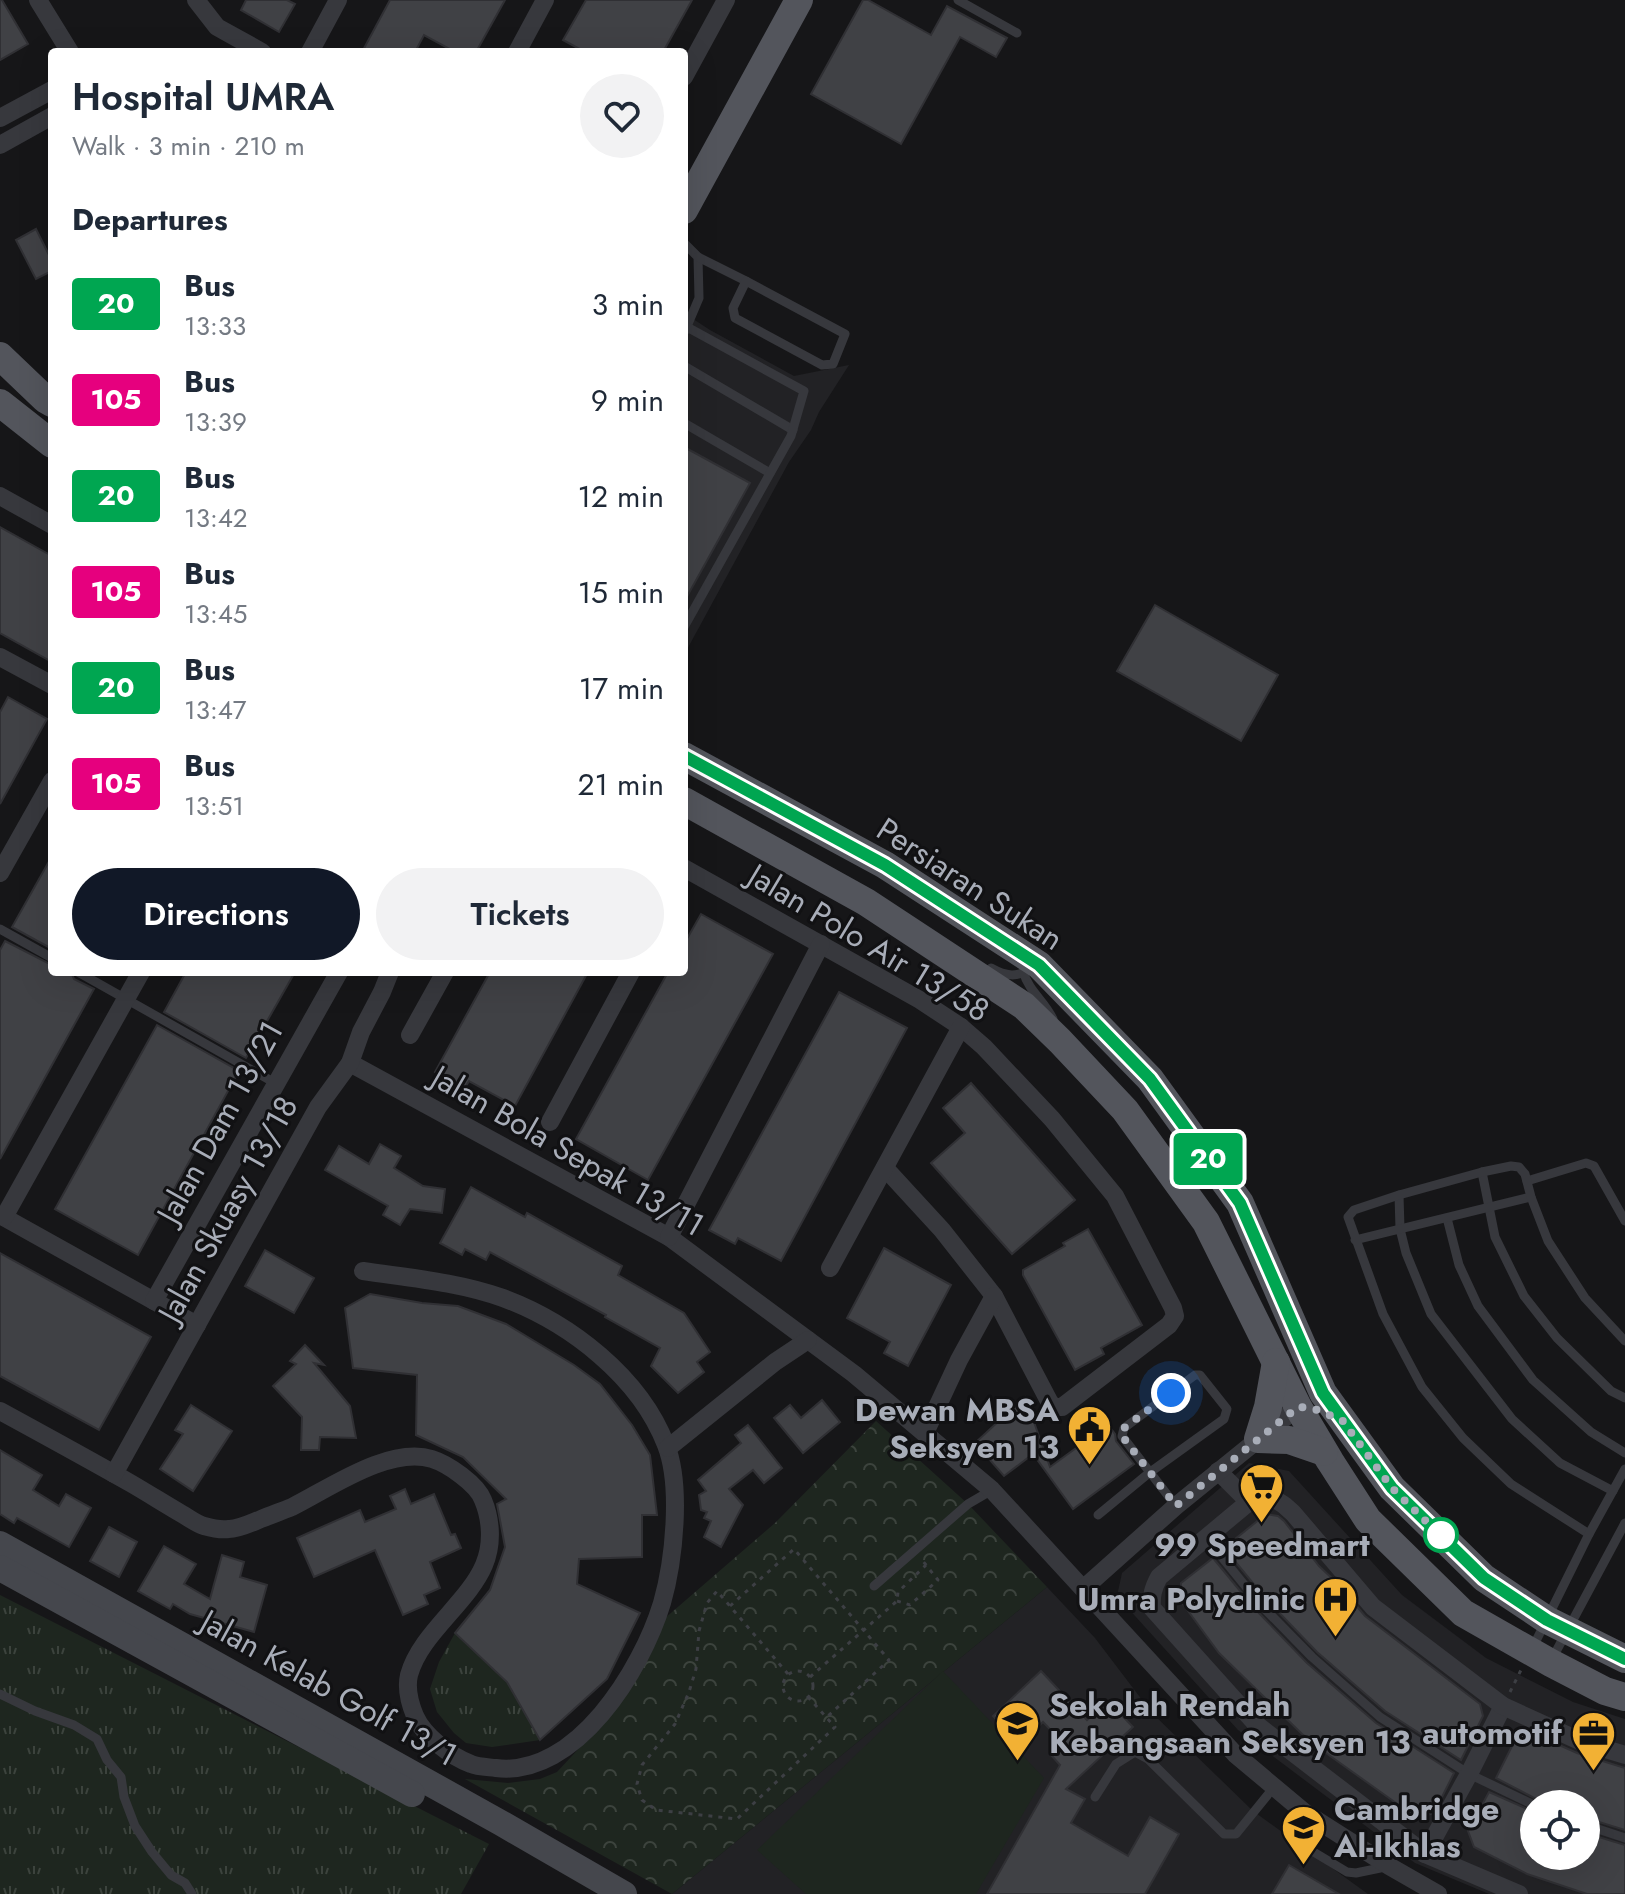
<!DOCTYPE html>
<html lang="en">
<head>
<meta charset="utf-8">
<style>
	body { margin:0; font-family:Jost,sans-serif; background:#f2f2f3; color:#1f2937; height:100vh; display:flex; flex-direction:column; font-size:30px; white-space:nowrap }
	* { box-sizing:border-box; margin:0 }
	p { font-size:26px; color:#747a83 }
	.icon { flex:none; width:44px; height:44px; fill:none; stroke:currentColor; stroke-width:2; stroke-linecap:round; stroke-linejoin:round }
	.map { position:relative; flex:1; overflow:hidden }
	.side { position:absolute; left:48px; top:48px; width:640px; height:928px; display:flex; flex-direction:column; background:#fff; border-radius:8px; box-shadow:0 8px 32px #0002 }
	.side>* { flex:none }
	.badge { padding:0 16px; border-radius:6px; font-size:28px; line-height:52px }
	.fabs { position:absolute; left:1520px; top:1790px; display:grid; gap:16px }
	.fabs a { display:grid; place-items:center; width:80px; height:80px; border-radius:50%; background:#fff; box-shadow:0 8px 32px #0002; font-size:40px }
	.you { position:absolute; width:40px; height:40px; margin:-20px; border:6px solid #fff; border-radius:50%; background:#1a73e8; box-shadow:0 0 0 12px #1a73e833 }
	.map>.badge { position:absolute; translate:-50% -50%; box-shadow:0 0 0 4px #fff }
	h2 { padding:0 24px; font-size:30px; line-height:72px }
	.round { display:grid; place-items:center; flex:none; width:84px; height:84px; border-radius:42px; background:#f2f2f3 }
	.overview { display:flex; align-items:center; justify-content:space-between; height:136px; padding:0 24px }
	h1 { font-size:38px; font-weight:600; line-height:60px }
	.action { display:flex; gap:16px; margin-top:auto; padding:16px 24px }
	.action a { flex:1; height:92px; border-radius:48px; background:#111827; color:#fff; font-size:32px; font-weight:600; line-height:92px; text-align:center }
	.action a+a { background:#f2f2f3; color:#1f2937 }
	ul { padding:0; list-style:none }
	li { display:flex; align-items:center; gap:24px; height:96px; padding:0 24px }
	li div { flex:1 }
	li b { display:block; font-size:30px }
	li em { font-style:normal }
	li .badge { min-width:88px; font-weight:700; text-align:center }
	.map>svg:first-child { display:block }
	.built { fill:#222225; fill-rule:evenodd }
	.grass { fill:url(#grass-tufts) }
	.park { fill:url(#park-crowns) }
	.pitch { fill:#1e261f }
	.building { fill:#404145; stroke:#303034; stroke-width:2 }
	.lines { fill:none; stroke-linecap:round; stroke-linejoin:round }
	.path { stroke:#3d3f44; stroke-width:3; stroke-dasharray:4 6; stroke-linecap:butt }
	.lane { stroke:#37383d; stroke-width:9 }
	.street { stroke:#37383d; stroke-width:18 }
	.secondary { stroke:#45474d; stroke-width:26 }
	.primary { stroke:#53555c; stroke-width:28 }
	.line-casing { stroke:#fff; stroke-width:18 }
	.line { stroke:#00a651; stroke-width:12 }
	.walk { stroke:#a8adb8; stroke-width:8; stroke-dasharray:0 14.4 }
	.stop-dot { fill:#fff; stroke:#00a651; stroke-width:4 }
	.labels { text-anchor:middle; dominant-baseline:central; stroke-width:6; stroke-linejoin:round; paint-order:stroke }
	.street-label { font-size:32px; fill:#a8adb8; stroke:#111113 }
	.poi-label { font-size:32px; font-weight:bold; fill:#a8adb8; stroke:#111113; text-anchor:end }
</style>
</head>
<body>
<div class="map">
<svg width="1625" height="1894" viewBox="0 0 1625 1894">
	<defs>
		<pattern id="grass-tufts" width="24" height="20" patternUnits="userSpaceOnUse" patternTransform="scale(2)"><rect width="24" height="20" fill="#1e261f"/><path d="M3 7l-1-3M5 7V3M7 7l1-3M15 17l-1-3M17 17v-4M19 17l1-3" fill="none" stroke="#3c433d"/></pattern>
		<pattern id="park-crowns" width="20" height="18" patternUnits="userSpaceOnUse" patternTransform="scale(2)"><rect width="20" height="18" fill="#1e261f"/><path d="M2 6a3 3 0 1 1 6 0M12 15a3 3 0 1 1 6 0" fill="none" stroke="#3c433d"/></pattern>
	</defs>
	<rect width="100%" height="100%" fill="#161618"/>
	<!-- built -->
	<g class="built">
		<path d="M684,313l26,17 84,46 55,-11 -30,47 -8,18 -22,32 -105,193z"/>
		<path d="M1249,1463l40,8 113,124 84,63 87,44 52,17v175h-136l-74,-31 -177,-133 -121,-134 5,-23zM1534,1804h52v52h-52z"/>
		<path d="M1047,1587l48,51 57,75 101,98 115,83h-696z"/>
	</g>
	<!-- grass -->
	<g class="grass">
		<path d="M0,1595l489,249 -28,50h-461z"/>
		<path d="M455,1633l52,49 33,58 -48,7 -26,-4 -12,-10 -17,-21 -7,-23 9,-27z"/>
	</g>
	<!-- park -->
	<path class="park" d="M876,1421l92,83 79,83 -375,307 -207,-115 43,4 32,-4 17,-7 41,-44 66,-109 111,-96z"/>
	<!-- pitch -->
	<path class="pitch" d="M943,1671l101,107 -68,116h-170l-49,-44z"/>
	<!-- building -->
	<g class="building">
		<path d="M0,0h2l26,44 -28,16z"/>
		<path d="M246,0h41l8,4 -16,28 -38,-22z"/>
		<path d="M390,0h115l-29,52h-21l-31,-17 -9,17h-53z"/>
		<path d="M586,0h106l-29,52h-78l-22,-12z"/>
		<path d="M863,0h5l63,35 16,-29 60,32 -11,19 -36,-20 -59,107 -90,-50z"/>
		<path d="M36,229l16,32v10l-16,8 -20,-39z"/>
		<path d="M684,447l66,36 -66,119z"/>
		<path d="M0,527l52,29v106l-52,-29z"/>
		<path d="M1155,605l123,70 -37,66 -124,-70z"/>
		<path d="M8,697l39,22 -47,85v-92z"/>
		<path d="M52,856v93l-40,-22z"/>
		<path d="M701,914l72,40 -125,226 -72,-41 92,-167h16v-28z"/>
		<path d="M5,941l47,24v7h19l3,7 20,10 -94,170v-209z"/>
		<path d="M186,972h109l-49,86 -82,-46z"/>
		<path d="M490,972h98l-73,134 -46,-25 -4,7 -30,-16z"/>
		<path d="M839,992l68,36 -126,233 -43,-23 -3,6 -26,-14z"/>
		<path d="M157,1025l82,46 -101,184 -83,-46z"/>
		<path d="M971,1083l104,117 -63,54 -81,-91 34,-30 -22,-25z"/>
		<path d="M380,1144l21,12 -7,12 29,18 22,3 -3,24 -32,-4 -10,16 -17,-10 5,-9 -63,-36 14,-24 30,18z"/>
		<path d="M471,1187l54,30 2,-4 95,53 -4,9 66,38 26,39 -13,10 7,10 -26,21 -27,-27 9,-18 -55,-31 1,-2 -116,-63 -4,8 -21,-11 -3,6 -22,-12z"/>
		<path d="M1088,1229l54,96 -41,23 3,6 -29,16 -52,-95v-5l42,-24 -2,-3z"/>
		<path d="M884,1248l67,37 -43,81 -24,-13 6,-11 -43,-24z"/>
		<path d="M265,1250l49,28 -20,35 -49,-27z"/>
		<path d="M0,1253l151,84 -52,93 -99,-54z"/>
		<path d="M370,1294l52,9 36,3 48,18 68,41 26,19 32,41 18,30 7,60h-15v42l-63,2 -2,25 63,29 -33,66 -67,61 -33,-58 -52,-49 35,-43 15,-43 -8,-43 9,-5 -43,-42 -47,-22 1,-60 -64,-7 -8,-60z"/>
		<path d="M305,1345l19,20 -10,-2 36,43 6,32 -36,-1 -1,13h-18l1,-33 -29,-31 23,-22 -6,-3z"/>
		<path d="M1025,1397l25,70 58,-42 7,9 1,7 18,23 -61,45 -40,-55 -29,22 -29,-33z"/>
		<path d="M822,1400l18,22 -37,31 -29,-35 16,-13 11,13z"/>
		<path d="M191,1405l41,26 -39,60 -33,-22 23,-35 -8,-4z"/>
		<path d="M748,1425l34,43 -18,15 -11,-13 -24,19 14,16 -22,42 -17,-10 7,-16 -7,-3 3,-6 -6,-2 -2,-15 7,-4 -8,-11 43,-37 -6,-8z"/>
		<path d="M0,1450l42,25 -9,15 26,16 7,-12 25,14 -22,39 -52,-29 -3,5 -14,-9z"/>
		<path d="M405,1489l6,15 23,-10 17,41 4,-1 6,14 -31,14 10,26 -16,7 4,9 -25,11 -28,-65 -61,27 -17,-39 63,-28 5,12 31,-13 -6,-13z"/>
		<path d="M1266,1514l12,2 6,5 35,45 18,17 28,33 115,88 3,12 -22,44 -76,-49 -68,-59 -51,-53 -42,-51z"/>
		<path d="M109,1527l28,15 -18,35 -29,-16z"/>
		<path d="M164,1546l32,18 -12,20 26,15 12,-44 22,7 -4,15 27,8 -13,47 -64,-18 -17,-10 -3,5 -32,-18z"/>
		<path d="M1213,1558l42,51 52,54 69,60 78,50 -20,40 -15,5 -23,-15 -70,-50 -24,-19 -83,-81 -39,-53 1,-17z"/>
		<path d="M1041,1671l46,49 21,-19 25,26 -67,62 19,10 -14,24 57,33 22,-39 29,17 -34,60h-158l73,-129 -9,-10 12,-12 -20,-21 -24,22 -26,-28z"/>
		<path d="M1528,1731l49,22 48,15v62l-39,-12v-14h-26l-18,-6 -2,3 -44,-23 22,-44z"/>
		<path d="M1489,1792l45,20v44h52v-23l39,12v49h-38l-60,-20 -53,-27 -6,-16z"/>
		<path d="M1289,1865l50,29h-67z"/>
	</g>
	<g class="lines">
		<!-- path -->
		<g class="path">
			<path d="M897,1601l13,4 28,-25 -16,-20"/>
			<path d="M730,1606l64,-57 95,111 -61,56"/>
			<circle cx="798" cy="1686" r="15"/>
			<path d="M788,1674l-71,-83 -10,12 -8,28 -3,38 -7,23 -14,32 -33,41 -5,19 5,16 14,10 81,9 98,-92 -27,-30"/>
			<path d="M810,1677l87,-76 1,-9 28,-27"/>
			<path d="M1510,1692l11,-22"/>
		</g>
		<!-- lane -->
		<g class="lane">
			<path d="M958,0l59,33"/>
			<path d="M684,243l14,14 1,41 -14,33"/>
			<path d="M698,257l48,24"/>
			<path d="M746,281l99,53 -12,30 -11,1 -87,-47 -2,-10z"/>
			<path d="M684,366l109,64"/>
			<path d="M684,423l86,50"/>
			<path d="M684,627l107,-191 13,-45 -117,-64"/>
			<path d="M0,929l52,29"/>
			<path d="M991,968c16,9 25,9 42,1"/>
			<path d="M1023,971c6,21 21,29 30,48"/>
			<path d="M78,972l197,111"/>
			<path d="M1482,1172l13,65 29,59 33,42 54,53 14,7"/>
			<path d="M1527,1181l59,-18 8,3 31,55"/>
			<path d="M1399,1195l1,34 6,24 25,61 81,105 48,44 53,28"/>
			<path d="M1447,1218l12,47 19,41 55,74 58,52 34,21"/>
			<path d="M1355,1240l176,-43"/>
			<path d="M1098,1515l51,-42 75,-54 3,-10 -27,-34h-5l-71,53 -2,8 54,70"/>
			<path d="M1589,1534l-78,-50 -48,-46 -41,-51 -39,-73 -35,-97 6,-7 45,-15 83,-23 29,-6 8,1 6,7 6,23 17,44 37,57 40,43"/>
			<path d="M1207,1539l53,65 52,53 68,60 89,57 65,31"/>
			<path d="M874,1586l94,-82 24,-14"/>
			<path d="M1533,1647l56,-113 36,-65"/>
			<path d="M1552,1659l73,-136"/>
			<path d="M0,1694l35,17 39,14 23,14 10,21 14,17 3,20 11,29 17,26 19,23 14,8 7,11"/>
			<path d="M1095,1797l21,-33 19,-12 13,7 76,75h12l38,-47"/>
			<path d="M1304,1812l-2,28 5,8 40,24 9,1 29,-6"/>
			<path d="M1586,1825l39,13"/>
		</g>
		<!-- street -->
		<g class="street">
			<path d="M38,0l32,52"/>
			<path d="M196,0l21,27 45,25"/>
			<path d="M310,52l28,-52"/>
			<path d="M517,52l28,-52"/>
			<path d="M684,77l42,-77"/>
			<path d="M0,118l52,-28"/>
			<path d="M0,145l52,-29"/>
			<path d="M0,496l52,29"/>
			<path d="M0,657l52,28"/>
			<path d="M684,868l236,132 41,27 23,20 68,72 63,77 58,112 2,8 -6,9 -107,82h-7l-5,-4 -56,-107 -52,-66 -57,-62"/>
			<path d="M0,873l52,-92"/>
			<path d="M410,1035l35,-63"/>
			<path d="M350,1063l319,174 185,137 138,116 243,264 69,58 85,54 49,28"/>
			<path d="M550,1122l81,-150"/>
			<path d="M0,1215l197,110"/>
			<path d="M4,1217l137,-245"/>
			<path d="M669,1237l152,-293"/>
			<path d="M830,1268l131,-241"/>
			<path d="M154,1301l185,-329"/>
			<path d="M0,1411c44,24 88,48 132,73 17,10 33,20 50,30 7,4 15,10 22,12 7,2 18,4 25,3 10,0 22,-6 32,-10 10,-4 21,-8 31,-12 38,-19 97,-61 140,-48 16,5 45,25 51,41 8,19 10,44 1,65 -16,38 -64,69 -75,110 -3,13 1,29 6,41 9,20 35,40 56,48 7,3 17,3 25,4 80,10 146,-99 166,-165 12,-42 20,-117 4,-158 -26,-68 -96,-122 -163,-147 -45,-16 -93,-20 -140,-27"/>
			<path d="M925,1433l34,-73 35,-64"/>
			<path d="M668,1448l107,-86 33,-22"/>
			<path d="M1218,1471l31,31"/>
			<path d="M114,1474l204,-367 32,-44 11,-31 21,-40 8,-20"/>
			<path d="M1084,1588l92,-82 122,-99"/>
			<path d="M1425,1854l44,-80 34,-68"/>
			<path d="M1519,1894l-94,-40 -168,-129 -105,-117c-1,-12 1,-20 7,-31l90,-75 12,-4h12l11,7 9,8 80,94 130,99 79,36 43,13"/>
		</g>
		<!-- secondary -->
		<g class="secondary">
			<path d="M0,1544l501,279 123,71"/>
			<path d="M0,1568l412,226"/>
		</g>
		<!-- primary -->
		<g class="primary">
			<path d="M684,210l115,-210"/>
			<path d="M0,356l45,43 7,4"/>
			<path d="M0,403l52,41"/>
			<path d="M684,756l201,109 154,100 111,114 90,124 83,190 69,95 92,90 63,42 78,39"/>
			<path d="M684,801l182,101 158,104 36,35 65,69 81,112 92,185 32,54 38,59 95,93 88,50 54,28 20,6"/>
			<path d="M1276,1362l-8,45 -10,32 31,1 35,12"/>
		</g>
	</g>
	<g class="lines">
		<defs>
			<path id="line" d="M684,756l201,109 154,100 111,114 90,124 83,190 69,95 92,90 63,42 78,39"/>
		</defs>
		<!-- line casing -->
		<use href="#line" class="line-casing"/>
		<!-- line -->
		<use href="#line" class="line"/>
		<!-- walk -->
		<path class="walk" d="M1171,1393l-47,35 -2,8 54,70 122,-99 14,1 30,12 50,68 55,54 -6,-7"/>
	</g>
	<!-- icons -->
	<defs>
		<symbol id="civic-pin" viewBox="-11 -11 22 30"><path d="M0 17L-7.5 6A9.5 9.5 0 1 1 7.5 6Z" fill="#f2b134" stroke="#111113"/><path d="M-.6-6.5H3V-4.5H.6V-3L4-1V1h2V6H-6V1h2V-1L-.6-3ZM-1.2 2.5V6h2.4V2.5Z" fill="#111"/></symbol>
		<symbol id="supermarket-pin" viewBox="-11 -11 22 30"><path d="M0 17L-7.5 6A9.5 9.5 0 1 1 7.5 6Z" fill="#f2b134" stroke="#111113"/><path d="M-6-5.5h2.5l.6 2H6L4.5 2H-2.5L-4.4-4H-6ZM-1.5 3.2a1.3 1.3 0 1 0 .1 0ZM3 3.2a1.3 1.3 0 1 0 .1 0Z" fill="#111"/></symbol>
		<symbol id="hospital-pin" viewBox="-11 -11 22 30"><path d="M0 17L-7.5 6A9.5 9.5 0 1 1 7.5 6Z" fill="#f2b134" stroke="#111113"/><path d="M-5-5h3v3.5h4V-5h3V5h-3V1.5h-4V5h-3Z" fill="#111"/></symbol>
		<symbol id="school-pin" viewBox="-11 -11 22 30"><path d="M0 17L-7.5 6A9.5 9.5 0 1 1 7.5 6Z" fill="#f2b134" stroke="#111113"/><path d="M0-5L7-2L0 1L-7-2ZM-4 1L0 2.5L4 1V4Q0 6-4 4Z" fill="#111"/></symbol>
		<symbol id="office-pin" viewBox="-11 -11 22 30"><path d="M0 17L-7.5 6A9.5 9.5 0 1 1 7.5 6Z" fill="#f2b134" stroke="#111113"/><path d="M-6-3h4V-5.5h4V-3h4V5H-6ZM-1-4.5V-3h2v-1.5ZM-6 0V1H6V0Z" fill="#111"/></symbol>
	</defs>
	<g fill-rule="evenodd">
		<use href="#civic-pin" x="1064" y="1402" width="51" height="69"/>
		<use href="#supermarket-pin" x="1236" y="1460" width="51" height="69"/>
		<use href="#hospital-pin" x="1310" y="1574" width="51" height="69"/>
		<use href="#school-pin" x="992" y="1698" width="51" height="69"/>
		<use href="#office-pin" x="1568" y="1708" width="51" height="69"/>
		<use href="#school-pin" x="1278" y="1802" width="51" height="69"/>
	</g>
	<!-- markers -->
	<circle class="stop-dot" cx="1441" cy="1535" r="16"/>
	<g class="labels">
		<!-- street labels -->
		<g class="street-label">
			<text transform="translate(970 884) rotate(33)">Persiaran Sukan</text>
			<text transform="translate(869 943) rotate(31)">Jalan Polo Air 13/58</text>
			<text transform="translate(220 1122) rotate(-61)">Jalan Dam 13/21</text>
			<text transform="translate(568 1151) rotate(30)">Jalan Bola Sepak 13/11</text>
			<text transform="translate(228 1209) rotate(-61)">Jalan Skuasy 13/18</text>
			<text transform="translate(329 1688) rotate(29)">Jalan Kelab Golf 13/1</text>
		</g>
		<!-- poi labels -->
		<g class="poi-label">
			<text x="1059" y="1410">Dewan MBSA<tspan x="1059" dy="37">Seksyen 13</tspan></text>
			<text x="1262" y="1545" text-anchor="middle">99 Speedmart</text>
			<text x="1305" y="1599">Umra Polyclinic</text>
			<text x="1049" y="1705" text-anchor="start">Sekolah Rendah<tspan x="1049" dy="37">Kebangsaan Seksyen 13</tspan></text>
			<text x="1562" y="1733">automotif</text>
			<text x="1334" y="1809" text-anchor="start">Cambridge<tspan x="1334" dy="37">Al-Ikhlas</tspan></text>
		</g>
	</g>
</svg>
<div class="fabs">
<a><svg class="icon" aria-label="locate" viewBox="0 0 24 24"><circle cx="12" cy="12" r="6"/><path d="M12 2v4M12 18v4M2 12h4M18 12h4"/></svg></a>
</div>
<div class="you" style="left:1171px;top:1393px"></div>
<b class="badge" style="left:1208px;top:1159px;background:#00a651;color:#fff">20</b>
<section class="side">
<div class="overview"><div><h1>Hospital UMRA</h1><p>Walk · 3 min · 210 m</p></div><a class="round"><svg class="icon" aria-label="heart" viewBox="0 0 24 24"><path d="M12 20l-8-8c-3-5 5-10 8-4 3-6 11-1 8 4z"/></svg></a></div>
<h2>Departures</h2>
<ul>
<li><span class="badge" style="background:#00a651;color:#fff">20</span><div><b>Bus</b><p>13:33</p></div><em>3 min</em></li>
<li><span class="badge" style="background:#e6007e;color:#fff">105</span><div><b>Bus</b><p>13:39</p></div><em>9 min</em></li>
<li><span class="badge" style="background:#00a651;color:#fff">20</span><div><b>Bus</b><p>13:42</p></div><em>12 min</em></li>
<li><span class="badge" style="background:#e6007e;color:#fff">105</span><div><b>Bus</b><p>13:45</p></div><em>15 min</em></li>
<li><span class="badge" style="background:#00a651;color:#fff">20</span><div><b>Bus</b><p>13:47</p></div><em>17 min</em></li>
<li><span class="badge" style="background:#e6007e;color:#fff">105</span><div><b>Bus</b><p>13:51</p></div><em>21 min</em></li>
</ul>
<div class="action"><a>Directions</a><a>Tickets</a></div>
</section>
</div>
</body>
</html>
